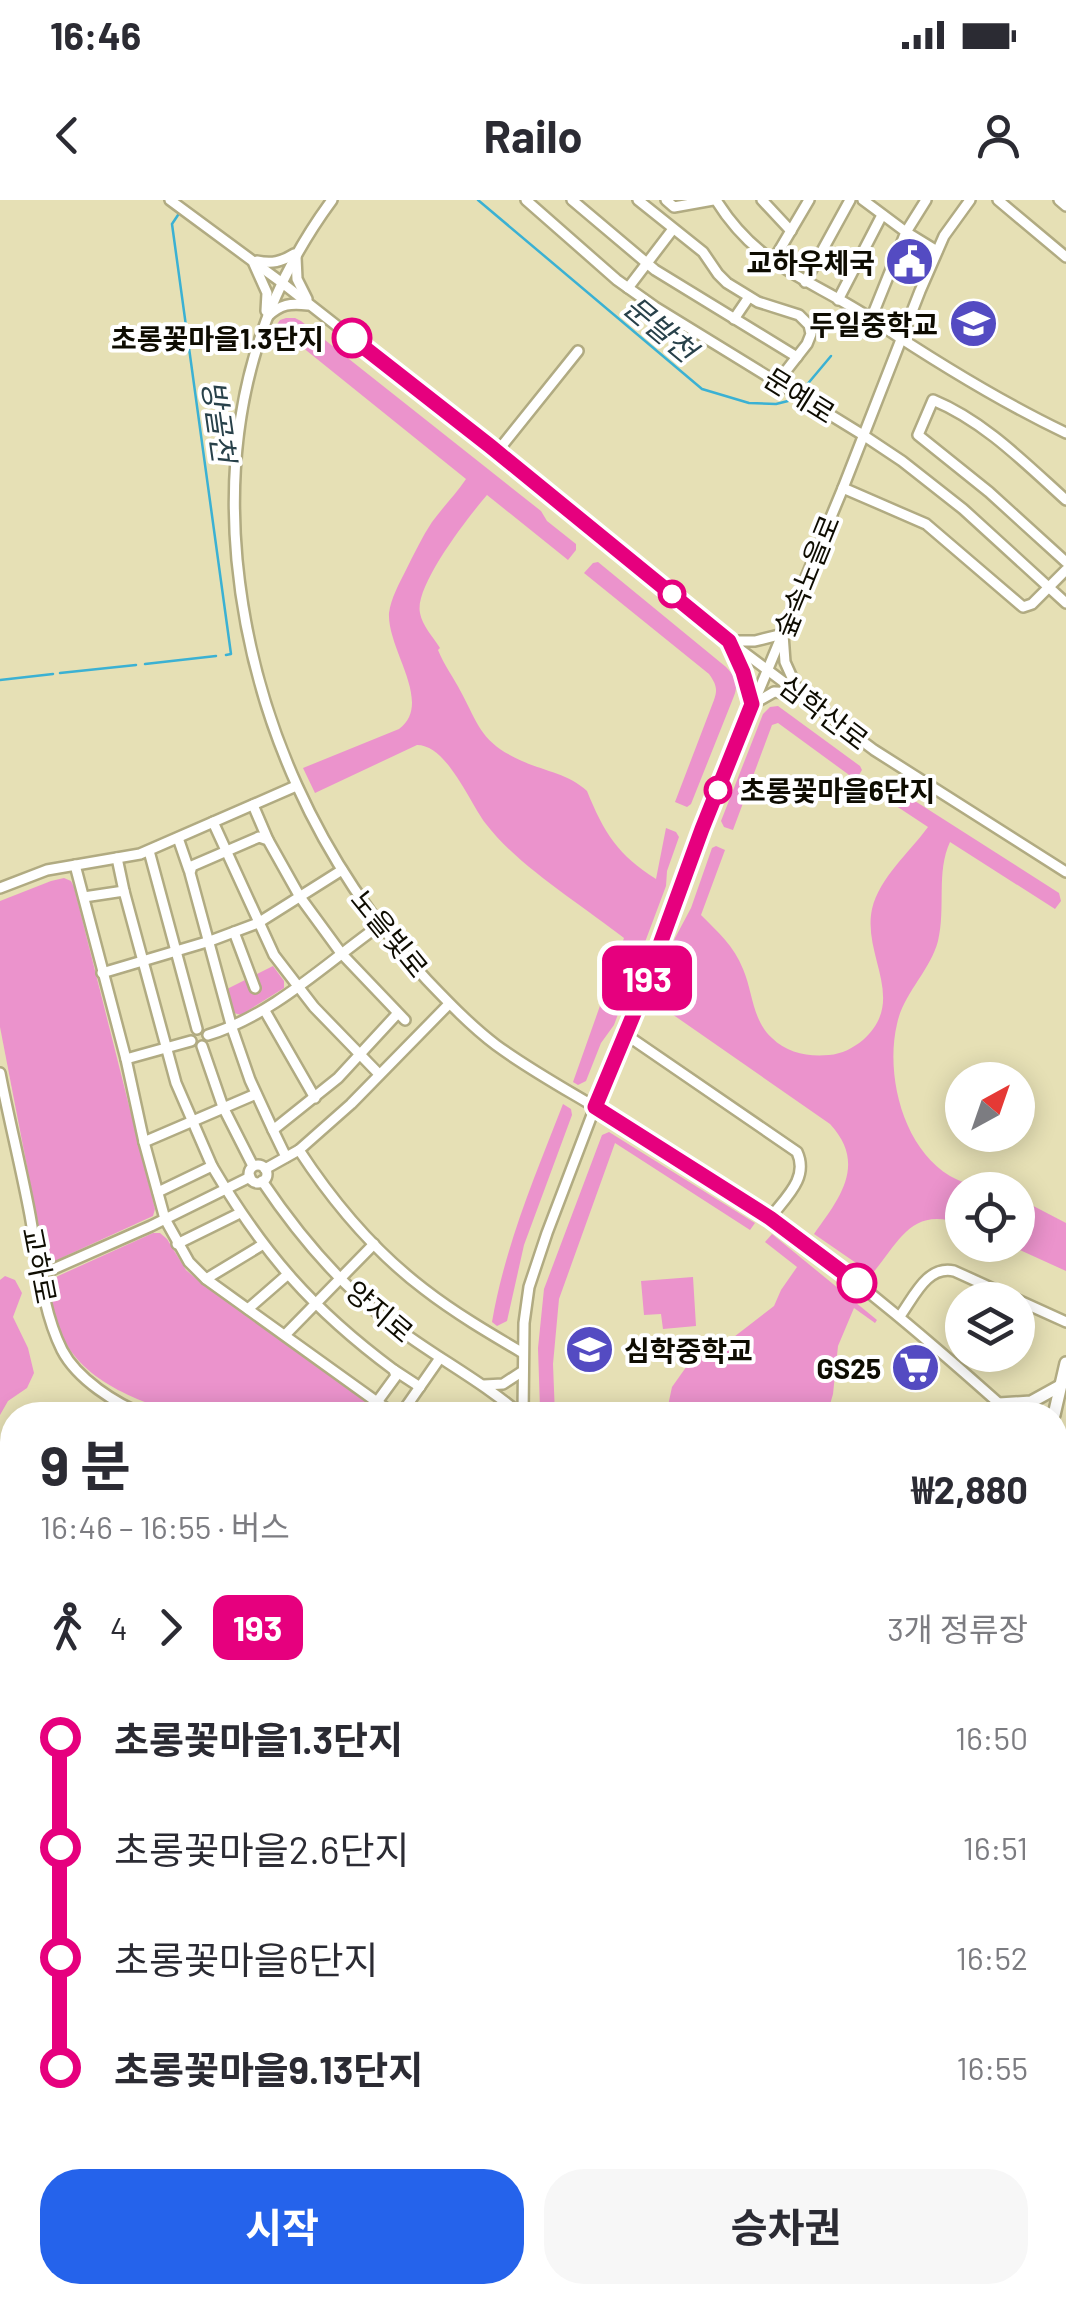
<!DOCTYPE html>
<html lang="ko">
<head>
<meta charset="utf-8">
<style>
	body { margin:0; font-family:Barlow,"Noto Sans KR",sans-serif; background:#f7f7f7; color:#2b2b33; height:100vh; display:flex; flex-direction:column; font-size:38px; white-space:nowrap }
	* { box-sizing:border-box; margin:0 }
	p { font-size:32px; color:#7c7c81 }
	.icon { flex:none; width:55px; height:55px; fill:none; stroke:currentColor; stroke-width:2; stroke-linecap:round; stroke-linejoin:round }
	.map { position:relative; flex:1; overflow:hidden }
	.drawer { position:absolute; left:0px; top:1202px; width:1068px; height:902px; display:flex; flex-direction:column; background:#fff; border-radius:40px 40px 0 0; box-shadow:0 5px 25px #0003 }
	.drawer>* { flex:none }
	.badge { padding:0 20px; border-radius:15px; font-size:35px; line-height:65px }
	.needle { width:65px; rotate:40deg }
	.buttons { position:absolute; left:945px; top:862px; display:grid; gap:20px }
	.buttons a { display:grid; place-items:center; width:90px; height:90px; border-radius:50%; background:#fff; box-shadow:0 5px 25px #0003; font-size:50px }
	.map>.badge { position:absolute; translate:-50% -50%; box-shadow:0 0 0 5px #fff }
	.legs { display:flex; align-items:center; gap:15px; height:110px; padding:0 40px; font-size:32px }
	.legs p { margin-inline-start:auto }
	.overview { display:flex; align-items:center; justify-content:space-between; height:170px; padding:0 40px }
	h1 { font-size:55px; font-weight:700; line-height:75px }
	.cta { display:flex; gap:20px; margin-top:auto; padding:20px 40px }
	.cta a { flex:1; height:115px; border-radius:40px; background:#2563eb; color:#fff; font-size:40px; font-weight:700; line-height:115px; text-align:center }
	.cta a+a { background:#f7f7f7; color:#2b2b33 }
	ul { padding:0 40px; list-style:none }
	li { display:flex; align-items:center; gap:35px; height:110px; font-size:38px }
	li i { display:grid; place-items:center; width:15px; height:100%; margin:0 12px; background:currentColor }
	li i::after { content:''; width:25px; height:25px; margin:-12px; border:8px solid; border-radius:50%; background:#fff }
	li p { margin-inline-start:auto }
	li:first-child i { background:linear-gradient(#0000 50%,currentColor 0) }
	li:last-child i { background:linear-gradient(currentColor 50%,#0000 0) }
	.status { display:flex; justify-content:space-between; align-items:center; height:70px; padding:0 50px; background:#fff; direction:ltr }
	.status svg { height:28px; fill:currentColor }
	header { display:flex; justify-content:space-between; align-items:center; height:130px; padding:0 40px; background:#fff; font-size:45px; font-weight:700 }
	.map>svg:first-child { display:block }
	.green { fill:#eb93cc }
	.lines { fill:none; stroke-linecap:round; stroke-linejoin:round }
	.stream { stroke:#3bb1d3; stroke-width:2.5 }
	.minor-casing { stroke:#b1ab82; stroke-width:14 }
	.major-casing { stroke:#b1ab82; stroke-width:16 }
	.highway-casing { stroke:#b1ab82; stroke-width:19 }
	.minor { stroke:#fff; stroke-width:9 }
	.major { stroke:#fff; stroke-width:11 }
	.highway { stroke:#fff; stroke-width:14 }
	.line-1-casing { stroke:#fff; stroke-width:22 }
	.line-1 { stroke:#e6007e; stroke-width:15 }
	.stop-1-dot { fill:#fff; stroke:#e6007e; stroke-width:5 }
	.labels { text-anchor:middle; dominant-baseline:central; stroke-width:8; stroke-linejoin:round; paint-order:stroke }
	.poi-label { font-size:28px; font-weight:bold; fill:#0e0c01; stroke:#fff; text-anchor:end }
	.stop-label { font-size:28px; font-weight:bold; fill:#0e0c01; stroke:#fff; text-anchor:end }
	.street-label { font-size:28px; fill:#0e0c01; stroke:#fff }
	.water-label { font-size:30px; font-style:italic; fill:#28414a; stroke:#fff }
</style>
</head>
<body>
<div class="status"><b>16:46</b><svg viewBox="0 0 49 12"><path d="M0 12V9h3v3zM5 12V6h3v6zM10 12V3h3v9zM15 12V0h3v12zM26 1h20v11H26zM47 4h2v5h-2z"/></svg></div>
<header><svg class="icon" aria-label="back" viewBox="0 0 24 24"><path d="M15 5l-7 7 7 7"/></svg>Railo<svg class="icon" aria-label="person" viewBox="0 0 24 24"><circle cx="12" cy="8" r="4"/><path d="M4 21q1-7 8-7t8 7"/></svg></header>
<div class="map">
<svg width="1066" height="2104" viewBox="0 0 1066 2104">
	<rect width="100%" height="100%" fill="#e6e0b5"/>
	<!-- green -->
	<g class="green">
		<path d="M286,118h9l6,3 240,190 6,10 29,23v6l-8,10 -81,-65c-18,21 -73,91 -67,118 2,12 13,24 20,35l-2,2c6,15 16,28 23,42 19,36 21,51 61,69 22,10 47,13 65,30 17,42 31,64 69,88l10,-51 10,4 3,5 -12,34 -1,15 -52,139 -13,18 -15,38 -8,4 -5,-3 51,-144c-42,-33 -106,-72 -138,-114 -17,-22 -39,-79 -69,-79l-102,48 -12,-25 96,-39c35,-26 -12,-79 -10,-116 2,-15 10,-29 17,-43 8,-16 16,-33 26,-48 11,-15 24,-28 34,-43l-190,-153 4,-6z"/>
		<path d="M598,362l128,105c8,8 13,17 8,29l-43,108 -4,3 -12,-5 39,-102c4,-11 2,-16 -5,-26l-125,-101 9,-10z"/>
		<path d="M778,506l82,60 2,4 -6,10 -78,-57 -6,2 -39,105 -9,-3 -3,-6 42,-107 7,-7z"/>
		<path d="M882,580l177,113 2,8 -6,8 -105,-67c-14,30 -4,66 -12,99 -8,30 -35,53 -41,83 -12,51 6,124 53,152 14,8 30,11 44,14h-32v34c-50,-18 -61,15 -90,50l-58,-40c26,-36 53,-70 16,-110l-181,-126 26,-60 16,-30 21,-60 4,-2 9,4 -24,65c17,17 33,31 42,54 10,23 9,51 29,69 15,15 36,19 57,17 13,-1 24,-7 34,-15 45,-40 -1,-84 9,-131 8,-32 37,-56 56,-82l-56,-37 6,-8z"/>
		<path d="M64,678l7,3 3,6 81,322 -2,7 -107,49 -46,-238v-126l51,-20z"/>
		<path d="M273,766l11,15v7l-43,27 -7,-2 -7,-24z"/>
		<path d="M563,904l8,5 1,6 -48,130 -17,76 -10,5 -5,-4c13,-76 43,-146 71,-218z"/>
		<path d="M609,932l146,91 -5,7 -135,-87 -56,156 -6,65 2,51h-8l-7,-6 -2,-61 6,-59 58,-154z"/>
		<path d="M1018,998l48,25v48l-57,-26h9z"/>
		<path d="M153,1033h7l7,6 19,31 20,17 178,128h-199c-56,-16 -116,-39 -131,-101 -3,-11 -6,-21 -5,-31l9,-7z"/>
		<path d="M772,1034l105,86 -2,3 -21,-15 -16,38 -5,48 -6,21h-161l6,-28 17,-24 41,-23 44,-34 7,-16 16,-23 -32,-25z"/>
		<path d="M5,1076l10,4 7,13 -9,24 15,31 6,25 -7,15 -19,13 -8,14v-135z"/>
		<path d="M693,1077l3,49 -33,3 -2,-15 -17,1 -3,-34z"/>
		<path d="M2,1504l10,1v348l-12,-5v-343z"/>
	</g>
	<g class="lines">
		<!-- stream -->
		<g class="stream">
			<path d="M478,0l224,189 47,14 27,1 12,-3 6,-4"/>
			<path d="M180,12l-8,12 59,430 -5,1"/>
			<path d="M800,193l31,-37"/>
			<path d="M145,464l71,-8"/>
			<path d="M60,473l76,-8"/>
			<path d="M0,480l53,-6"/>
		</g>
		<defs>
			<g id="minor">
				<path d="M170,0l111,82 209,164 239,195 145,109 192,122"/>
				<path d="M332,0c-79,107 -107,229 -95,360 15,157 82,305 190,420 22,23 44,46 69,65 30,22 62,40 94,59 32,19 63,41 94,60 29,18 60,35 88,55 85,60 163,127 240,196"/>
				<path d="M526,0l91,80 38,27 208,128 39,26 61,48 103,94"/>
				<path d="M572,0l83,70 142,87"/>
				<path d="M638,0l65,52 15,22 9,9 31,19 41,13 10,10 2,9 -4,10 -29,37"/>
				<path d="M666,0l8,7 39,-7"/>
				<path d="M716,0c43,69 96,79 157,120 60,40 128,82 193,113"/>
				<path d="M762,0l29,31"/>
				<path d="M863,0l43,32 -35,87"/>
				<path d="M926,0l-20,32 31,19"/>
				<path d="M998,0l68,57"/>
				<path d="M1059,0l7,6"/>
				<path d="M296,57l1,22 10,20"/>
				<path d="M257,61c15,3 24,1 37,-7"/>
				<path d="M773,61l36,-61"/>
				<path d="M254,64l13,29 -1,18"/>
				<path d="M805,82l45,-82"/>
				<path d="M628,88l45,-59"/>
				<path d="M838,100l44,-85"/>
				<path d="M268,116c13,-12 22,-13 40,-11"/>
				<path d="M734,119l15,-22"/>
				<path d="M497,252l81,-101"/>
				<path d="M843,288l83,36 97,83 9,-3 34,-34"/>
				<path d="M1066,300c-41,-37 -82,-79 -133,-100l-15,35 71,57 77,70"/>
				<path d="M783,434l2,28 14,31 -25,-1 -21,12 -10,-32 -14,-31h26z"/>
				<path d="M253,605l15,35"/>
				<path d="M213,622l61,133 40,52 65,67"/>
				<path d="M178,638l11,32"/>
				<path d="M149,651l48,178"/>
				<path d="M117,658l7,33"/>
				<path d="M75,665l51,194 18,83 21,77 24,43 17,17 189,136 6,-1 39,-56"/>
				<path d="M0,688l47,-18 93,-16 156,-68"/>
				<path d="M84,697l40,-6 52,192 36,83 -54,26"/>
				<path d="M234,732l21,56"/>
				<path d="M102,773l108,-32 48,-18 84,-53"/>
				<path d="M265,811l50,87"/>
				<path d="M398,813l-60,65 -65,52 -23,-50 -18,-52 -42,-155 2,-7 67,-29 9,3 32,57 41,56 64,67"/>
				<path d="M625,834l172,118c12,26 -11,45 -27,66"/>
				<path d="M208,835c65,-20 117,-71 172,-110"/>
				<path d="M202,846l21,61 30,59"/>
				<path d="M126,859l65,-18"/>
				<path d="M0,873c9,47 21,94 30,142 8,44 12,95 32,135 15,29 54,54 83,65"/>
				<path d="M273,930l13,27"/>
				<path d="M144,942l112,-48"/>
				<path d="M299,950c34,52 75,101 125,139 31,24 65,44 99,64"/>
				<circle cx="258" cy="974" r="9"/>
				<path d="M212,966c52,88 100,143 182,204l2,6 -19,26"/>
				<path d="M265,969l34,-19 52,-46 98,-100"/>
				<path d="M262,981c37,55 79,105 131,144 42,32 89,56 128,90"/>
				<path d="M177,1044l63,-31"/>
				<path d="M51,1070l100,-44 99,-49"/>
				<path d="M206,1079l56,-34"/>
				<path d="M248,1109l39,-34"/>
				<path d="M900,1116c14,-19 27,-51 54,-45l112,51"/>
				<path d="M285,1135l89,-91"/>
				<path d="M394,1170l26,17"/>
				<path d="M484,1185l19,-1 20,-13"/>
				<path d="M523,1215l1,-92 5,-36 18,-54 48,-126 44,-108 77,-205 127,-306 77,-197 24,-55 26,-36"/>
				<path d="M1055,1254l11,9"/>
				<path d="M1055,1615l11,4"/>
				<path d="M0,1990l12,-2"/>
				<path d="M0,2014l12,-2"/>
				<path d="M0,2026l12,-2"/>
				<path d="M188,2092l1,12"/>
				<path d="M791,2092l18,12"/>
			</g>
			<g id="major">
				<path d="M999,1204l32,-2 29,-16"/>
				<path d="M1054,1215l12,-52"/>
				<path d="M1055,1303l11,-9"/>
				<path d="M1055,1492l11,46"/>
				<path d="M1055,1609l11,-5"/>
				<path d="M1055,1997l11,2"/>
			</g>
			<g id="highway">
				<path d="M0,1934l12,7"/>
				<path d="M0,1958l12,6"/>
				<path d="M1055,1968l11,1"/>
				<path d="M1055,1988h11"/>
				<path d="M1055,2017l11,2"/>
				<path d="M1055,2029l11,1"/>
				<path d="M1055,2048l11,3"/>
			</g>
		</defs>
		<!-- minor casing -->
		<use href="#minor" class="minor-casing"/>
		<!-- major casing -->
		<use href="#major" class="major-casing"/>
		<!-- highway casing -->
		<use href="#highway" class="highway-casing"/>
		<!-- minor -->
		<use href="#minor" class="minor"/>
		<!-- major -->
		<use href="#major" class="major"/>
		<!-- highway -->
		<use href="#highway" class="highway"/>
	</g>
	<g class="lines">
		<defs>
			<path id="line-1" d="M352,138l138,108 239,195 14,31 9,32 -50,125 -62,170 -45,108 175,111 87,65"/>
		</defs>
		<!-- line-1 casing -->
		<use href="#line-1" class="line-1-casing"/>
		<!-- line-1 -->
		<use href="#line-1" class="line-1"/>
	</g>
	<!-- icons -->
	<defs>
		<symbol id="civic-disc" viewBox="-11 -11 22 22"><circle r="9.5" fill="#544bc2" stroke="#fff"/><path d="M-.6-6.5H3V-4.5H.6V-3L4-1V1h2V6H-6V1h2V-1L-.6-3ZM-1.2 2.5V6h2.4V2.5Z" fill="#fff"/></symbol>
		<symbol id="school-disc" viewBox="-11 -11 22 22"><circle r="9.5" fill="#544bc2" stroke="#fff"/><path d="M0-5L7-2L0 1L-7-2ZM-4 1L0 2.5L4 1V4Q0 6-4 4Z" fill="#fff"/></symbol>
		<symbol id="supermarket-disc" viewBox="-11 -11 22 22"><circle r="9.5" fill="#544bc2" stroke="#fff"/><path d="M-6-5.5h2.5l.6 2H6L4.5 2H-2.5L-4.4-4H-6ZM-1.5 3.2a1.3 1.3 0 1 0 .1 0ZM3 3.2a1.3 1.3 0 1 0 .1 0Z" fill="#fff"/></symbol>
	</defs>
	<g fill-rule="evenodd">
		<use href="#civic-disc" x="882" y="34" width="55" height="55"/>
		<use href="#school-disc" x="946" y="96" width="55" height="55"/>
		<use href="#school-disc" x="562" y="1122" width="55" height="55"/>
		<use href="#supermarket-disc" x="888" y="1140" width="55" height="55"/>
	</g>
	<!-- markers -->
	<g class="stop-1-dot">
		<circle cx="352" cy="138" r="18"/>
		<circle cx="672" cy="394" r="12"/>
		<circle cx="718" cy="590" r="12"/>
		<circle cx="857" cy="1083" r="18"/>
	</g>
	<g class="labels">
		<!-- poi labels -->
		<g class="poi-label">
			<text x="875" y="62">교하우체국</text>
			<text x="938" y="124">두일중학교</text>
			<text x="624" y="1150" text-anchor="start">심학중학교</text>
			<text x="881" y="1168">GS25</text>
		</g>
		<!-- stop labels -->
		<g class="stop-label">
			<text x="324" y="138">초롱꽃마을1.3단지</text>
			<text x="740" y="590" text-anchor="start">초롱꽃마을6단지</text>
		</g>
		<!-- street labels -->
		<g class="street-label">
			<text transform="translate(800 195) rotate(32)">문예로</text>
			<text transform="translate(806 376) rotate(-68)">숲속노을로</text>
			<text transform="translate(824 512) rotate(37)">심학산로</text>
			<text transform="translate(390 733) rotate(51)">노을빛로</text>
			<text transform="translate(40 1065) rotate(79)">교하로</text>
			<text transform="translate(380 1111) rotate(40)">양지로</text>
		</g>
		<!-- water labels -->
		<g class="water-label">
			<text transform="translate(661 128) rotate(40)">문발천</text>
			<text transform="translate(220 221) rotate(82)">방골천</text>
		</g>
	</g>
</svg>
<div class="buttons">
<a><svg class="needle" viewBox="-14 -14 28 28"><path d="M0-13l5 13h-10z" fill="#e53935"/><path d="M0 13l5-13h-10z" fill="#7c7c81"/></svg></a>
<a><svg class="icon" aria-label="locate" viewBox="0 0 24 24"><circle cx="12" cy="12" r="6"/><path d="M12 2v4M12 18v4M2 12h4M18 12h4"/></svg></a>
<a><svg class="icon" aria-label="layers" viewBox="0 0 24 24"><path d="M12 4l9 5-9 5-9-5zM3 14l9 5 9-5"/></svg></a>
</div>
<b class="badge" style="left:647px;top:778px;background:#e6007e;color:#fff">193</b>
<section class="drawer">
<div class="overview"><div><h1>9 분</h1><p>16:46 – 16:55 · 버스</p></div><b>₩2,880</b></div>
<div class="legs"><svg class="icon" aria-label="walk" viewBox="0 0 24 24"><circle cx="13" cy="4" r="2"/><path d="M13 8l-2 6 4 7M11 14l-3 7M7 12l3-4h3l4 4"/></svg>4<svg class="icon" aria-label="forward" viewBox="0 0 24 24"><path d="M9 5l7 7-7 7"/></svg><b class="badge" style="background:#e6007e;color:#fff">193</b><p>3개 정류장</p></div>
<ul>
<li><i style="color:#e6007e"></i><b>초롱꽃마을1.3단지</b><p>16:50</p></li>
<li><i style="color:#e6007e"></i><span>초롱꽃마을2.6단지</span><p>16:51</p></li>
<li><i style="color:#e6007e"></i><span>초롱꽃마을6단지</span><p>16:52</p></li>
<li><i style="color:#e6007e"></i><b>초롱꽃마을9.13단지</b><p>16:55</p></li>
</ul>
<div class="cta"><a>시작</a><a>승차권</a></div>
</section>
</div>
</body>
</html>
